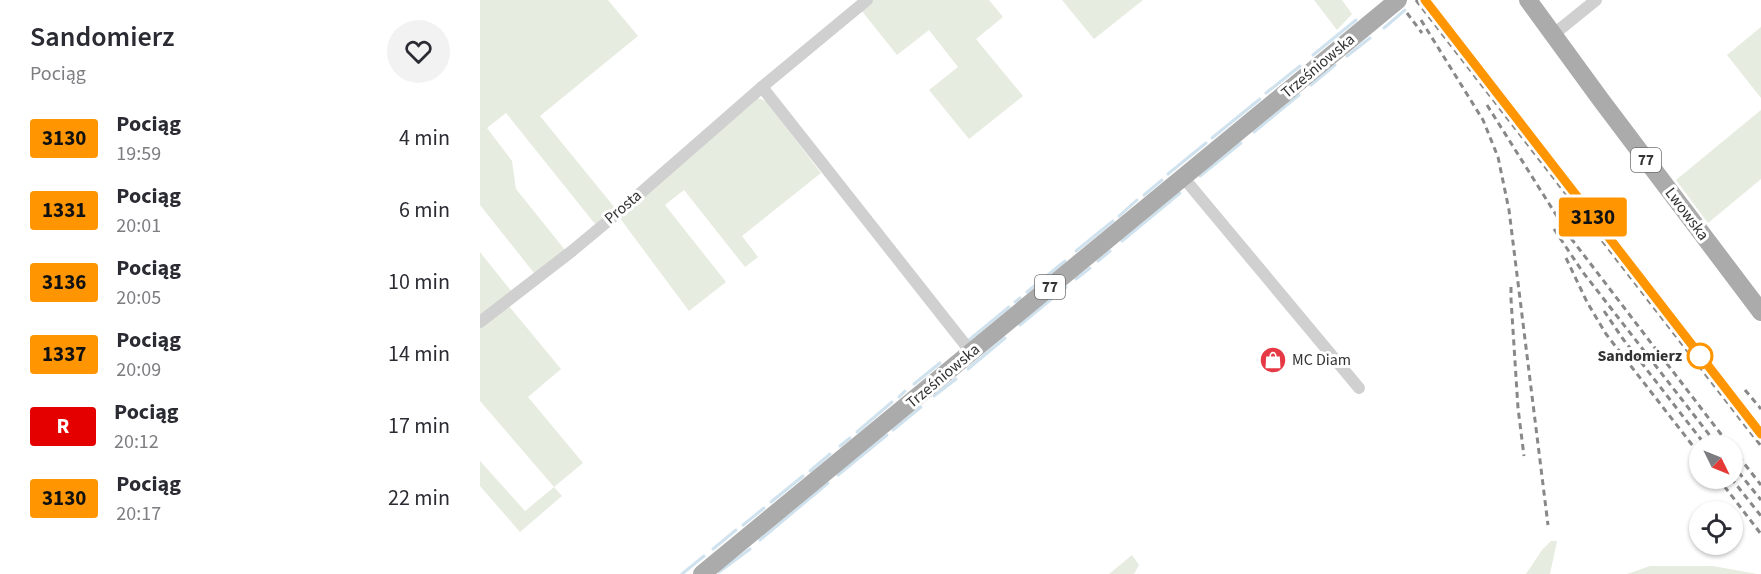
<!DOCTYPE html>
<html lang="pl">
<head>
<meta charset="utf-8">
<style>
	body { margin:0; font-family:"Source Sans 3",sans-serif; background:#f2f2f3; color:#2b2b33; height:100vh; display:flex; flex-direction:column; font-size:22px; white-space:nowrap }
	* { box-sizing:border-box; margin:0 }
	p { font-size:20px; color:#7c7c81 }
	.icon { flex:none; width:33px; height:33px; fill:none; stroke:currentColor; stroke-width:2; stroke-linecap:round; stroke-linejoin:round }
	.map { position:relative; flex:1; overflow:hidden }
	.panel { display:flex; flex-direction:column; background:#fff; width:480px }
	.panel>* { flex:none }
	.badge { padding:0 12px; border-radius:4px; font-size:21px; line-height:39px }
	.needle { width:39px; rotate:133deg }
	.controls { position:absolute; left:1209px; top:435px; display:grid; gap:12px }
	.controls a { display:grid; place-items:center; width:54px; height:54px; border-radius:50%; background:#fff; box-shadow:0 2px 4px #0004; font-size:30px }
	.map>.badge { position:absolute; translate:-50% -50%; box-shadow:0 0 0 3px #fff }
	.round { display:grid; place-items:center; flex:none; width:63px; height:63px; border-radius:32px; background:#f2f2f3 }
	.head { display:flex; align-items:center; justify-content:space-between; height:102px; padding:0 30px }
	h1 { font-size:28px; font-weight:600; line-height:45px }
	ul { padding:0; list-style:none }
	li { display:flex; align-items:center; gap:18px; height:72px; padding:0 30px }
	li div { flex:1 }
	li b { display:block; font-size:22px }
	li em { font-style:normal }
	li .badge { min-width:66px; font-weight:700; text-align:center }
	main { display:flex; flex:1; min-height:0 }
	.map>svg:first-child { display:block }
	.green { fill:#e6ecdf }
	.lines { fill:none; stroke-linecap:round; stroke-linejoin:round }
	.stream { stroke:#cfe2ee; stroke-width:3 }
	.street { stroke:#d0d0d0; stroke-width:12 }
	.primary { stroke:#ababab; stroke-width:18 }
	.rail { stroke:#888; stroke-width:3; stroke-dasharray:6 4.5; stroke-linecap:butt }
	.line-casing { stroke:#fff; stroke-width:14 }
	.line { stroke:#ff9500; stroke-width:9 }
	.stop-dot { fill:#fff; stroke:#ff9500; stroke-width:3 }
	.labels { text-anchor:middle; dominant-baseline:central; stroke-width:6; stroke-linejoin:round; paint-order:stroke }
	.shield { fill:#fff; stroke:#707070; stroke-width:1.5 }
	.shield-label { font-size:15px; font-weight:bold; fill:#333 }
	.street-label { font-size:16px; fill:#333; stroke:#fff }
	.stop-label { font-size:16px; font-weight:bold; fill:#333; stroke:#fff; text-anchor:end }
	.poi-label { font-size:16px; fill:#333; stroke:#fff; text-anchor:start }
</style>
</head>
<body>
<main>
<section class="panel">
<div class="head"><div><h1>Sandomierz</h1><p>Pociąg</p></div><a class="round"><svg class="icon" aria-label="heart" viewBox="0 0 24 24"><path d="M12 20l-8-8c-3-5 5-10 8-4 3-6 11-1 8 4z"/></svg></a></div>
<ul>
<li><span class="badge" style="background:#ff9500;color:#111">3130</span><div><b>Pociąg</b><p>19:59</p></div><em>4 min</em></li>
<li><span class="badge" style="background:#ff9500;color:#111">1331</span><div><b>Pociąg</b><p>20:01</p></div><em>6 min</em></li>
<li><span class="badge" style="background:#ff9500;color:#111">3136</span><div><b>Pociąg</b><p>20:05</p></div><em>10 min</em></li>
<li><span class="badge" style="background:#ff9500;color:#111">1337</span><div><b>Pociąg</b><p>20:09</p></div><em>14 min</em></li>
<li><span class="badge" style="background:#e50000;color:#fff">R</span><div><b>Pociąg</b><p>20:12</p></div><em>17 min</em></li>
<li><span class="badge" style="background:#ff9500;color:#111">3130</span><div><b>Pociąg</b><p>20:17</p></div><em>22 min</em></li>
</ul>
</section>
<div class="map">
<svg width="1281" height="574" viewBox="0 0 1281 574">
	<rect width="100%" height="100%" fill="#fff"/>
	<!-- green -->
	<g class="green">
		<path d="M0,0h128l30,36 -98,80 75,92 -20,16 -89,-111 -19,15 25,33 4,28 49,61 -31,23 -54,-68z"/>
		<path d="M392,0h117l14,17 -27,22 47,57 -54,43 -40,-49 29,-23 -29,-37 -32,25 -36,-45z"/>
		<path d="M582,0h81l-49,39z"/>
		<path d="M834,0h28l10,14 -15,16z"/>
		<path d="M1281,27v71l-34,-43z"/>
		<path d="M277,98l9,3 55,72 -79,63 16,21 -13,10 -61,-77 -19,15 61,77 -37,29 -70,-94z"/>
		<path d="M1281,110v69l-53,44 -32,-43z"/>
		<path d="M0,252l32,40 -32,25z"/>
		<path d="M28,305l53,64 -33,28 55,66 -29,24 8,9 -42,36 -40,-46v-25l45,50 29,-24 -74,-86v-75z"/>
		<path d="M1071,541h6l-7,33h-24l16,-24z"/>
		<path d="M652,555l7,10 -5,9h-25z"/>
		<path d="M1170,566h63l44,8h-130z"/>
	</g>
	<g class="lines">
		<!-- stream -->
		<g class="stream">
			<path d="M904,28l21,-18"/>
			<path d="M833,55l43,-35"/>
			<path d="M867,56l23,-18"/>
			<path d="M831,85l24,-20"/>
			<path d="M786,93l34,-27"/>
			<path d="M774,132l45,-37"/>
			<path d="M732,138l48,-39"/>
			<path d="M688,174l38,-31"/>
			<path d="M720,176l41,-33"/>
			<path d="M664,195l18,-15"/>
			<path d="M639,216l18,-16"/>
			<path d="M642,241l58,-48"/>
			<path d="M596,251l37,-30"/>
			<path d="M618,261l12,-10"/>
			<path d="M596,279l14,-11"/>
			<path d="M547,292l38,-31"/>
			<path d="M535,302l5,-4"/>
			<path d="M540,325l46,-38"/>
			<path d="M489,340l40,-33"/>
			<path d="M488,369l37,-31"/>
			<path d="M434,384l26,-21"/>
			<path d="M454,396l22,-17"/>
			<path d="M419,397l6,-6"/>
			<path d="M413,430l28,-23"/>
			<path d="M377,432l35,-30"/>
			<path d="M360,446l10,-8"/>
			<path d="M330,471l20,-17"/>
			<path d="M358,475l49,-40"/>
			<path d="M291,502l32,-26"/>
			<path d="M263,525l21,-17"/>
			<path d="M280,540l68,-57"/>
			<path d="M233,549l23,-19"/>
			<path d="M239,572l31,-23"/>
			<path d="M202,574l22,-18"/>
		</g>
		<!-- street -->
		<g class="street">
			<path d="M1074,34l42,-34"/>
			<path d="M282,87l209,265"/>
			<path d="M703,177l176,211"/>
			<path d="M0,322l92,-71 48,-40 142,-124 105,-87"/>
		</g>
		<!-- primary -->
		<g class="primary">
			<path d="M1048,0l73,100 160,212"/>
			<path d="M222,574l696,-574"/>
		</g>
		<!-- rail -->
		<g class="rail">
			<path d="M936,0l345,446"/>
			<path d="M927,13l15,20"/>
			<path d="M941,20l62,100 15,37 11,53 39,315"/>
			<path d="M1007,105l83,132 160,209"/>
			<path d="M1074,229l28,42 136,175"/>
			<path d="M1086,258l21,44 19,32 94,121"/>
			<path d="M1031,287v12l7,109 6,48"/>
			<path d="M1124,311l19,28 83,107"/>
			<path d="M1265,390l16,19"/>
			<path d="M1252,448l29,37"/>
			<path d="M1252,464l29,36"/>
			<path d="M1238,478l43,56"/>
			<path d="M1251,478l30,38"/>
		</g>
	</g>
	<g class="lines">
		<defs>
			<path id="line" d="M945,0l336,434"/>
		</defs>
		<!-- line casing -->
		<use href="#line" class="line-casing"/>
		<!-- line -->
		<use href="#line" class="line"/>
	</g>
	<!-- icons -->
	<defs>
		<symbol id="shop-disc" viewBox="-11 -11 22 22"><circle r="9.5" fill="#e63946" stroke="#fff"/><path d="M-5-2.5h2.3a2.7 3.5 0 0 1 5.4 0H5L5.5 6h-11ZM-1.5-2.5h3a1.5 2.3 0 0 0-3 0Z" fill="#fff"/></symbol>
	</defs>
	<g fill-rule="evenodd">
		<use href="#shop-disc" x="778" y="345" width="30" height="30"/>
	</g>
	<!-- markers -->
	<circle class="stop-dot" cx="1220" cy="356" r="12"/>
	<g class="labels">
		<!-- shield labels -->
		<g class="shield">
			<rect x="1151" y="148" width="30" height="24" rx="4.5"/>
			<rect x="555" y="275" width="30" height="24" rx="4.5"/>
		</g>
		<g class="shield-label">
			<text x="1166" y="160">77</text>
			<text x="570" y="287">77</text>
		</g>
		<!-- street labels -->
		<g class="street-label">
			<text transform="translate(838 66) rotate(-40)">Trześniowska</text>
			<text transform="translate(143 207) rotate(-40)">Prosta</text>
			<text transform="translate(1207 214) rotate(53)">Lwowska</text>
			<text transform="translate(463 376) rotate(-40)">Trześniowska</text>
		</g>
		<!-- stop labels -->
		<g class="stop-label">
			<text x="1202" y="356">Sandomierz</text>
		</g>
		<!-- poi labels -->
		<g class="poi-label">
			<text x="812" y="360">MC Diam</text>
		</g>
	</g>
</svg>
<div class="controls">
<a><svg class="needle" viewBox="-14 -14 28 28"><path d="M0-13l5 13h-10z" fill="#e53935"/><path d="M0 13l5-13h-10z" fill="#7c7c81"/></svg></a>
<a><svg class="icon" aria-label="locate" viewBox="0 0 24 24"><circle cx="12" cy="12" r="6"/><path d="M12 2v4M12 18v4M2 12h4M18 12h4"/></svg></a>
</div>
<b class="badge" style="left:1113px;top:217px;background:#ff9500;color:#111">3130</b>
</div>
</main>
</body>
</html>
